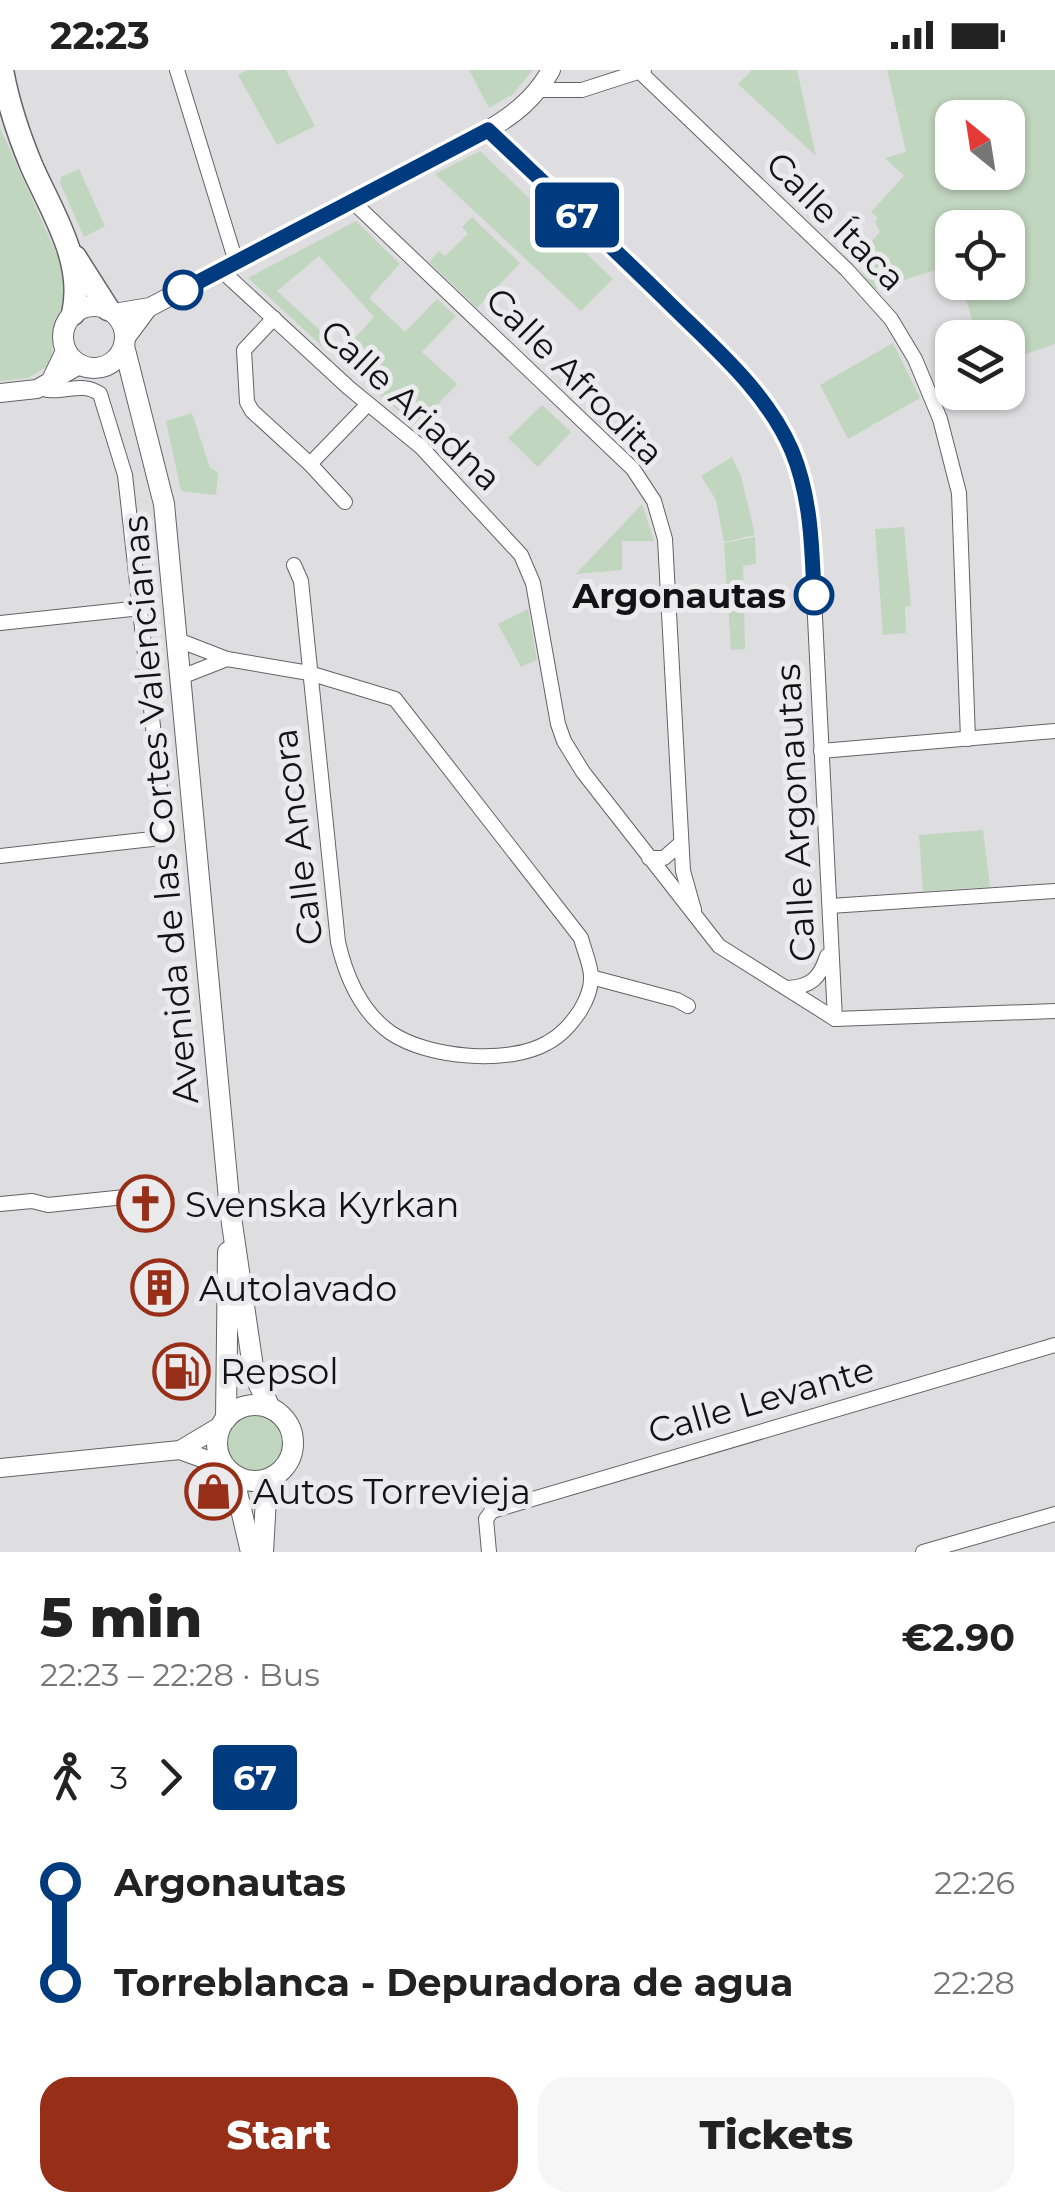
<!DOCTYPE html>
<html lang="en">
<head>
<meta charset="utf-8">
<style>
	body { margin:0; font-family:Montserrat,sans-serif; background:#f6f6f6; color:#222; height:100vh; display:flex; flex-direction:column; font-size:38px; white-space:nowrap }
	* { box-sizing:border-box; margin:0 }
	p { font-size:32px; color:#767676 }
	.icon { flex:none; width:55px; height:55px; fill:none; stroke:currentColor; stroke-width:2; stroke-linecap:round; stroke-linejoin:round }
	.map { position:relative; height:1482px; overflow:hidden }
	.drawer { display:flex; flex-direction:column; background:#fff; flex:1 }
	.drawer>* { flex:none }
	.badge { padding:0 20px; border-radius:8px; font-size:35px; line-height:65px }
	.needle { width:65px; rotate:330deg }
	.buttons { position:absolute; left:935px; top:30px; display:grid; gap:20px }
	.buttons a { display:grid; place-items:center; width:90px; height:90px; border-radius:20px; background:#fff; box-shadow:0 2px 8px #0004; font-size:50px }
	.map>.badge { position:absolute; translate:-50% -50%; box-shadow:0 0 0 5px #fff }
	.legs { display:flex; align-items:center; gap:15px; height:110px; padding:0 40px; font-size:32px }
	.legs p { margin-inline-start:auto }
	.head { display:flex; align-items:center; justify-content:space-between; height:170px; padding:0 40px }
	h1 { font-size:55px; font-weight:800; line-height:75px }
	.button { display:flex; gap:20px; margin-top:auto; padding:20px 40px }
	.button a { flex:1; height:115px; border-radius:30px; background:#972f18; color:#fff; font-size:40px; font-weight:800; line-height:115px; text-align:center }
	.button a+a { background:#f6f6f6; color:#222 }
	ul { padding:0 40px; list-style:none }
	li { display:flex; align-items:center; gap:35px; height:100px; font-size:38px }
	li i { display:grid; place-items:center; width:15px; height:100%; margin:0 12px; background:currentColor }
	li i::after { content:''; width:25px; height:25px; margin:-12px; border:8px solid; border-radius:50%; background:#fff }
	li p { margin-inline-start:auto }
	li:first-child i { background:linear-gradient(#0000 50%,currentColor 0) }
	li:last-child i { background:linear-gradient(currentColor 50%,#0000 0) }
	.status { display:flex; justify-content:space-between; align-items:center; height:70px; padding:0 50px; background:#fff; direction:ltr }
	.status svg { height:28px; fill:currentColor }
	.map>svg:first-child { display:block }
	.green { fill:#c1d6be; fill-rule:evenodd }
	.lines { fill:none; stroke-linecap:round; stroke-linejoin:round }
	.minor-casing { stroke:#636365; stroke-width:16 }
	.tertiary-casing { stroke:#636365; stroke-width:20 }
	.secondary-casing { stroke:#636365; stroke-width:22 }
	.trunk-casing { stroke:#636365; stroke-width:25 }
	.minor { stroke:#fff; stroke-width:14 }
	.tertiary { stroke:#fff; stroke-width:18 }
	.secondary { stroke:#fff; stroke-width:20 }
	.trunk { stroke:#fff; stroke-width:22 }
	.line-1-casing { stroke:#fff; stroke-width:22 }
	.line-1 { stroke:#003b80; stroke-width:15 }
	.stop-1-dot { fill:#fff; stroke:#003b80; stroke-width:5 }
	.labels { text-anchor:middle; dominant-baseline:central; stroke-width:10; stroke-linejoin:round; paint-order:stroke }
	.street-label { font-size:35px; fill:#131314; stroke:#ebebee }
	.stop-label { font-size:35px; font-weight:bold; fill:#131314; stroke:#ebebee; text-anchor:end }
	.poi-label { font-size:35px; fill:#131314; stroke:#ebebee; text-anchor:start }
</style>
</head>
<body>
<div class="status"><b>22:23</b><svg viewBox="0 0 49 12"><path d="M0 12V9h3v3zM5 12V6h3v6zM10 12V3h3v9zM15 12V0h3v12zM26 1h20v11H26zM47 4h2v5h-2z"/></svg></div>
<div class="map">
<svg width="1055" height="1482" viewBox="0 0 1055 1482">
	<rect width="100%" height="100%" fill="#dedee1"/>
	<!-- green -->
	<g class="green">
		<path d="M247,0h39l29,56 -38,19 -39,-70z"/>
		<path d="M469,0h64l-20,24 -24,14z"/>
		<path d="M752,0h45l19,86 -78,-72z"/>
		<path d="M887,0h168v274l-47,16v-22l-30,-1 -18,-54 48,-1v-54h-56v37l-77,24 -13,-15 6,-8 -10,-9 22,-25 -5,-10 3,-4 -7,-6 33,-36 -19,-18 21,-6zM952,48h56v54h-56z"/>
		<path d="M0,58l64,142 1,34 -10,15 -3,38 -6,10 -18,11 -28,3z"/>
		<path d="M480,81l133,128 -32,32 -146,-137z"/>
		<path d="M79,99l26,57 -21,11 -24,-54 1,-6z"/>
		<path d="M472,147l48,46 -43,45 -48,-46 10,-11 6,5 23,-22 -6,-7z"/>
		<path d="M356,151l44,43 -31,34 36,34 32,-33 19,17 -34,36 35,32 -40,42 -81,-67 38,-42 -55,-61 -42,35 56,51 -8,7 -77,-71z"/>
		<path d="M893,273l27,55 -72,41 -28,-54z"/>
		<path d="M542,335l29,27 -33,35 -30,-29z"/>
		<path d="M192,343l18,55 8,4 -2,23 -35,-4 -15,-70z"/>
		<path d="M732,387l9,19 14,59 -31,7 -8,-42 -15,-24z"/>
		<path d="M642,434l12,37h-32v29l-46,4z"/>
		<path d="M904,457l7,79 -6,1 1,26 -23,2 -8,-106z"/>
		<path d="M755,467l1,27 -13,2 2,83 -14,1 -7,-107z"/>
		<path d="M528,539l9,51 -16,7 -23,-43z"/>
		<path d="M983,760l7,57 -67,4 -4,-56z"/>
		<circle cx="255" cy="1373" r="29"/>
	</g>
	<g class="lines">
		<defs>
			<g id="minor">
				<path d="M177,0l59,192"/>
				<path d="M640,2l207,198 44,49 24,40 25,60 19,74 9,246"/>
				<path d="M539,20h43l62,-20"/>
				<path d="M488,60l236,227 40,46 28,49 9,26 10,59 24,482"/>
				<path d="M352,131l281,268 21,32 11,38 18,332 11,39"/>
				<path d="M221,200l128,118 72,59 100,108 12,28 25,141 6,17 19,31 136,174 116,73"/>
				<path d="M274,248l-30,32 3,52 5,9 58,53 35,38"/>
				<path d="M310,394l58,-60"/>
				<path d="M0,553l141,-15"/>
				<path d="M178,570l49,19 82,14 86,26 186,239c3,12 9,25 10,37 1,12 -5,26 -11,36 -9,13 -18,24 -33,32 -38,22 -119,15 -156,-10 -30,-21 -45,-56 -53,-91l-37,-361 -7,-16"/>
				<path d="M181,607l46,-18"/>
				<path d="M821,681l234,-20"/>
				<path d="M0,786l152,-17 12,-14 -39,-350 -25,-81c-19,-14 -39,2 -60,-6"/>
				<path d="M649,788h15l17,-15"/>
				<path d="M830,836l225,-15"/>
				<path d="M591,907l86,23 11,6"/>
				<path d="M787,918c24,-1 33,-10 40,-32"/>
				<path d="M835,949l220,-8"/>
				<path d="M0,1134l32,-3 16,4 77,-8"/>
				<path d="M489,1482l-3,-33 6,-8 563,-166"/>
				<path d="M923,1482l132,-38"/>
			</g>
			<g id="tertiary">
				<path d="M114,243l36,-6 338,-177c27,-16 47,-32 63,-60"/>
				<path d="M125,269l23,-31"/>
				<path d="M52,308l14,-29"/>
				<path d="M0,323l37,-4 44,-25"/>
				<path d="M180,1380l42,-25"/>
				<path d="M0,1398l180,-18 44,16"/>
			</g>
			<g id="secondary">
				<circle cx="94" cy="267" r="31"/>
				<path d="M124,276l40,158 66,706 24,164 16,34"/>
				<circle cx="255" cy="1373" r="38"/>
				<path d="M226,1349l2,-167"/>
				<path d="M233,1405l18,77"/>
				<path d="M263,1482l3,-54 8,-22"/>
			</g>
			<g id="trunk">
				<path d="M2,0c6,33 17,66 30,97 21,47 53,95 41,147"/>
				<path d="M75,187l33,52"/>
			</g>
		</defs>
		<!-- minor casing -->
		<use href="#minor" class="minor-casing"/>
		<!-- tertiary casing -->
		<use href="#tertiary" class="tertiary-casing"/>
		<!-- secondary casing -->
		<use href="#secondary" class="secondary-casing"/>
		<!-- trunk casing -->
		<use href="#trunk" class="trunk-casing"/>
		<!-- minor -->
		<use href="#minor" class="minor"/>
		<!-- tertiary -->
		<use href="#tertiary" class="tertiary"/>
		<!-- secondary -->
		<use href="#secondary" class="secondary"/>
		<!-- trunk -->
		<use href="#trunk" class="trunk"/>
	</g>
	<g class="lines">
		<defs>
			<path id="line-1" d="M183,220l305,-160c59,56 119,112 177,169 46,46 101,91 127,152 19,46 20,96 22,144"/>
		</defs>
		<!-- line-1 casing -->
		<use href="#line-1" class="line-1-casing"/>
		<!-- line-1 -->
		<use href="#line-1" class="line-1"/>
	</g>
	<!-- icons -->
	<defs>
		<symbol id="church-ring" viewBox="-11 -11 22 22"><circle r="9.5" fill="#ebebee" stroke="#972f18" stroke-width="1.5"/><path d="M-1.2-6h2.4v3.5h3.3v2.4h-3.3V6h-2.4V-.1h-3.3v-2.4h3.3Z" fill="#972f18"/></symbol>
		<symbol id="building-ring" viewBox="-11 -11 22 22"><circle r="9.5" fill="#ebebee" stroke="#972f18" stroke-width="1.5"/><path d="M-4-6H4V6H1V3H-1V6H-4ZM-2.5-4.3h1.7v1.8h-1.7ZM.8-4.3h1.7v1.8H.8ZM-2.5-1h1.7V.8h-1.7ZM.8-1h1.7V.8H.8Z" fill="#972f18"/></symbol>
		<symbol id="fuel-ring" viewBox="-11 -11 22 22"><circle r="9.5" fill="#ebebee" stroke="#972f18" stroke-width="1.5"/><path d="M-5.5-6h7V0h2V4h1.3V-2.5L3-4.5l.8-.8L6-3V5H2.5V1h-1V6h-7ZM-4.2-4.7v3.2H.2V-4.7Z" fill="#972f18"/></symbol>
		<symbol id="shop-ring" viewBox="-11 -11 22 22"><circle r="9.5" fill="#ebebee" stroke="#972f18" stroke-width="1.5"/><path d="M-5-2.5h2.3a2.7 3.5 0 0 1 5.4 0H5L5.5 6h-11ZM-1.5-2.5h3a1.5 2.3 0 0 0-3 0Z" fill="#972f18"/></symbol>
	</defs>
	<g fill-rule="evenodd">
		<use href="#church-ring" x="114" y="1102" width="63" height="63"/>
		<use href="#building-ring" x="128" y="1186" width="63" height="63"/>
		<use href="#fuel-ring" x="150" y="1270" width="63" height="63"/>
		<use href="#shop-ring" x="182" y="1390" width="63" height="63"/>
	</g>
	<!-- markers -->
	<g class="stop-1-dot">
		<circle cx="183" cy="220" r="18"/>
		<circle cx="814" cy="525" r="18"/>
	</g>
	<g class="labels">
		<!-- street labels -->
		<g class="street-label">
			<text transform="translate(836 151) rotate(45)">Calle Ítaca</text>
			<text transform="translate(575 306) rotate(45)">Calle Afrodita</text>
			<text transform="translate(411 335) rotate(43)">Calle Ariadna</text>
			<text transform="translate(160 740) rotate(-95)">Avenida de las Cortes Valencianas</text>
			<text transform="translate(795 743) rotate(-93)">Calle Argonautas</text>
			<text transform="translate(297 767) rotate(-97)">Calle Ancora</text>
			<text transform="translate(761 1330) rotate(-16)">Calle Levante</text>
		</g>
		<!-- stop labels -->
		<g class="stop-label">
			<text x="786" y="525">Argonautas</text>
		</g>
		<!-- poi labels -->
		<g class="poi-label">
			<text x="185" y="1134">Svenska Kyrkan</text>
			<text x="199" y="1218">Autolavado</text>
			<text x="220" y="1301">Repsol</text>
			<text x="253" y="1421">Autos Torrevieja</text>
		</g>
	</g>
</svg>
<div class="buttons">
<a><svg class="needle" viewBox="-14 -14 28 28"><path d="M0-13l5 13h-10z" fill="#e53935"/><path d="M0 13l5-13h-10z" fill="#767676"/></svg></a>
<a><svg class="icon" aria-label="locate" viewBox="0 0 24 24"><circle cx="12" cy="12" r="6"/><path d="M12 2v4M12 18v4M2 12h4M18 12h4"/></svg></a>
<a><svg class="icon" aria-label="layers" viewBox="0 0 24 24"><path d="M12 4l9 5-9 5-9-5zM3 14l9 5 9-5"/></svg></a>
</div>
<b class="badge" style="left:577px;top:145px;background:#003b80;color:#fff">67</b>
</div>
<section class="drawer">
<div class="head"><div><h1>5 min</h1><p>22:23 – 22:28 · Bus</p></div><b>€2.90</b></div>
<div class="legs"><svg class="icon" aria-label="walk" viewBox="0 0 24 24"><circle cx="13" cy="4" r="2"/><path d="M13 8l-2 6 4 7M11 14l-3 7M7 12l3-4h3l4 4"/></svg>3<svg class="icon" aria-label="forward" viewBox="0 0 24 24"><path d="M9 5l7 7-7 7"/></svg><b class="badge" style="background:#003b80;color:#fff">67</b></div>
<ul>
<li><i style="color:#003b80"></i><b>Argonautas</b><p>22:26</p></li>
<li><i style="color:#003b80"></i><b>Torreblanca - Depuradora de agua</b><p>22:28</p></li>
</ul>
<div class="button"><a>Start</a><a>Tickets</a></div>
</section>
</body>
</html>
